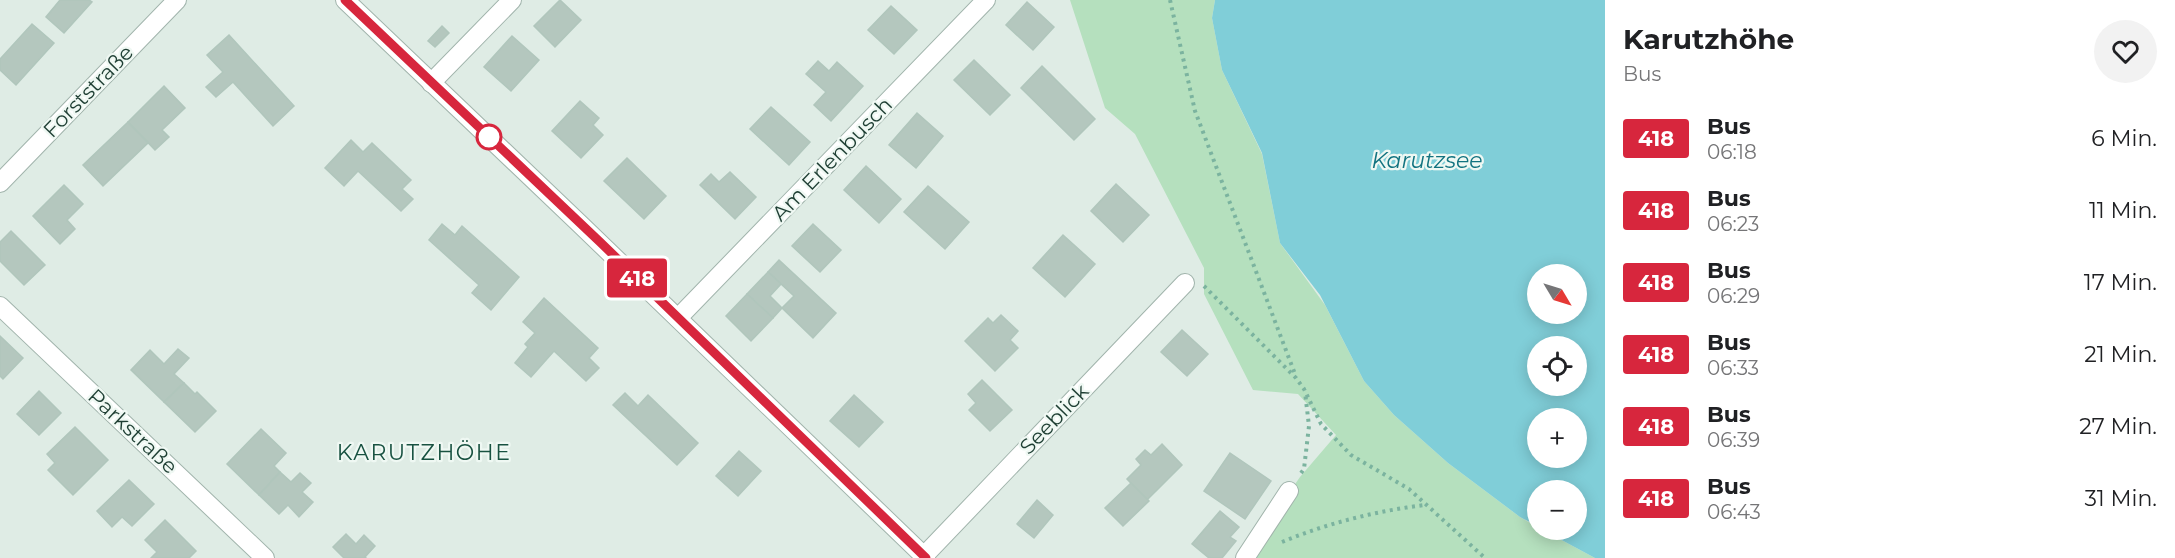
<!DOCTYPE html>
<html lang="de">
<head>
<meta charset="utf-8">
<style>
	body { margin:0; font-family:Montserrat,sans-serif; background:#f2f2f2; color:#202124; height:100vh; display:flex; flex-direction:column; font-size:22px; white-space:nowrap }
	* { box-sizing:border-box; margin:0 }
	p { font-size:20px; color:#757577 }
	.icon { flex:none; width:33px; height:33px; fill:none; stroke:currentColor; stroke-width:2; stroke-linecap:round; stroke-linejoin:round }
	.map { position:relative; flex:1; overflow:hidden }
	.sheet { display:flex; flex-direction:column; background:#fff; width:570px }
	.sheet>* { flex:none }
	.badge { padding:0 12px; border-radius:4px; font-size:21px; line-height:39px }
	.needle { width:39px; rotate:128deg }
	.controls { position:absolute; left:1527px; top:264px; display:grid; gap:12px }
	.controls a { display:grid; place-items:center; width:60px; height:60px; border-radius:50%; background:#fff; box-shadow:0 3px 15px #0003; font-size:30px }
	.map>.badge { position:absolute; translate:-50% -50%; box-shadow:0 0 0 3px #fff }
	.round { display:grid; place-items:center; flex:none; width:63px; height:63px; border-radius:32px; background:#f2f2f2 }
	.headline { display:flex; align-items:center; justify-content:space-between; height:102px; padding:0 18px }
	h1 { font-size:28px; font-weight:700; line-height:45px }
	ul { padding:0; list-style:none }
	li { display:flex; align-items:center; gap:18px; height:72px; padding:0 18px }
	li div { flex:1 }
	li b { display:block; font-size:22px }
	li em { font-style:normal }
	li .badge { min-width:66px; font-weight:700; text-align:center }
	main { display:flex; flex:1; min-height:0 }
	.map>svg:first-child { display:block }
	.green { fill:#b5e0be }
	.water { fill:#80ced8; fill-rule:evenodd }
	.building { fill:#b4c7be; stroke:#b0c6bc; stroke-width:1.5 }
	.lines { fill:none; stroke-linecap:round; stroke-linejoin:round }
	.street-casing { stroke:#a1b4ac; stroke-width:20 }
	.path { stroke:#7bb39f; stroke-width:4; stroke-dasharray:3 4.5; stroke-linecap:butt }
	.street { stroke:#fff; stroke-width:18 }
	.line-casing { stroke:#fff; stroke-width:14 }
	.line { stroke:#d7263d; stroke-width:9 }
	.stop-dot { fill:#fff; stroke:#d7263d; stroke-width:3 }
	.labels { text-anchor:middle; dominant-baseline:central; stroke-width:4.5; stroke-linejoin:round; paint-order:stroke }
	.street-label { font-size:21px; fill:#1e3e33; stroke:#eff8f3 }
	.water-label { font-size:22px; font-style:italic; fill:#127380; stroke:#eff8f3 }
	.neighbourhood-label { font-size:22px; letter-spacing:1.5px; fill:#185241; stroke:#eff8f3 }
</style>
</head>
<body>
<main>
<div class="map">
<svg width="1605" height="558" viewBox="0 0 1605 558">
	<rect width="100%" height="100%" fill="#dfece5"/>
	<!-- green -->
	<path class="green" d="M1070,0h145l-3,18 10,52 40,84 18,89 45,62 39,76 30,34 54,48 72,54 17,10 1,3h5l52,28h-351l56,-81 36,-42 -38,-41 -45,-4 -49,-96v-26l-69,-134 -30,-26z"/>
	<!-- water -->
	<path class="water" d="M1215,0h390v558h-10l-52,-28h33v-40h-38l-1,36 -17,-9 -72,-54 -54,-48 -30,-34 -44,-86 -40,-52 -18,-90 -40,-83 -10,-52zM1538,274h38v40h-38zM1538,346h38v40h-38zM1538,418h38v40h-38z"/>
	<!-- building -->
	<g class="building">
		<path d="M60,0h29l3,2 -28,31 -18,-16z"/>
		<path d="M560,0l21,20 -26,27 -21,-21z"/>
		<path d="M1027,2l27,25 -21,23 -27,-25z"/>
		<path d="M891,6l26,24 -23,24 -26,-24z"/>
		<path d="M32,24l22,19 -38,42 -16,-15v-11z"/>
		<path d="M442,26l7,7 -14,14 -7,-6z"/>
		<path d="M229,35l65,71 -21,20 -40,-44 -17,15 -10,-10 17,-15 -16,-17z"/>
		<path d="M512,36l27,24 -28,31 -27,-24z"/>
		<path d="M974,60l36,35 -20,20 -36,-35z"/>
		<path d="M818,61l11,10 8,-9 26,24 -32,35 -17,-16 12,-13 -20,-18z"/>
		<path d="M1042,66l53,53 -21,21 -53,-52z"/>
		<path d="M164,86l21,22 -23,22 7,7 -14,13 -27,-28z"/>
		<path d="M580,101l19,17 -6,7 10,10 -22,23 -29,-27z"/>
		<path d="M771,107l39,35 -21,23 -39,-36z"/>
		<path d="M917,113l26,23 -27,32 -27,-23z"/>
		<path d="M128,122l20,21 -45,43 -20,-21z"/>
		<path d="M351,140l12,12 9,-9 39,37 -9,9 11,10 -12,12 -43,-40 -14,15 -19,-18z"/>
		<path d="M627,158l39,38 -22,23 -40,-38z"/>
		<path d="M866,166l35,33 -22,24 -35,-33z"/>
		<path d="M730,172l26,25 -21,22 -35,-34 11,-11 8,8z"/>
		<path d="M1116,184l33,31 -26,27 -32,-31z"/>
		<path d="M64,185l19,19 -16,16 8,9 -15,15 -27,-28z"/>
		<path d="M928,186l41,36 -24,27 -41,-37z"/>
		<path d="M442,224l13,11 7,-9 57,51 -28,33 -19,-17 7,-8 -50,-45z"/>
		<path d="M813,224l28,26 -21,22 -28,-26z"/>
		<path d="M11,231l34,34 -21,20 -24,-24v-19z"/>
		<path d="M1063,235l32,29 -30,33 -32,-29z"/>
		<path d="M779,260l57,53 -23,25 -31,-30 12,-12 -26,-24z"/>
		<path d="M768,272l13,12 -11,12 12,12 -9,10 -26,-24z"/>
		<path d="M747,294l26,24 -22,23 -25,-25z"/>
		<path d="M544,298l54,50 -9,10 10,10 -13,13 -32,-30 -23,26 -16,-14 13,-16 -3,-3 10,-11 -12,-11z"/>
		<path d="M1001,315l17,16 -8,9 8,8 -23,23 -30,-30 23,-23 5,5z"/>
		<path d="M1182,330l26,24 -21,22 -26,-24z"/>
		<path d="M0,336l23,22 -20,21 -3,-3z"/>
		<path d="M178,349l11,9 -15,16 10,9 -20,19 -33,-32 19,-20 14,14z"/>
		<path d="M982,380l30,30 -22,21 -21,-21 7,-7 -8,-9z"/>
		<path d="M184,383l11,11 2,-2 19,19 -21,21 -31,-30z"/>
		<path d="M39,391l22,22 -22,22 -22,-21z"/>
		<path d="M625,393l13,13 10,-11 50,48 -21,22 -64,-60z"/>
		<path d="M854,395l29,27 -24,25 -29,-26z"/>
		<path d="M75,427l33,33 -35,35 -25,-25 7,-7 -8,-9z"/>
		<path d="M261,429l25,24 -12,13 6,6 -21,23 -32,-31z"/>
		<path d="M1162,444l20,21 -35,35 -20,-21 14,-14 -5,-6 9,-9 6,5z"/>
		<path d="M739,451l22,20 -23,25 -22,-20z"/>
		<path d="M1230,453l41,28 -26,38 -41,-28z"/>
		<path d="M280,472l11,10 9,-9 11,10 -9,9 11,10 -14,15 -11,-12 -9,9 -20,-19z"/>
		<path d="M129,480l25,24 -22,22 -10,-9 -10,10 -15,-16z"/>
		<path d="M1131,483l18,18 -26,25 -18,-18z"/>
		<path d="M1037,500l16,15 -19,23 -17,-14z"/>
		<path d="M1220,511l19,16 -9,10 6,4 -14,17h-13l-17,-14z"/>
		<path d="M165,520l31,31 -7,7h-38l6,-6 -12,-12z"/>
		<path d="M346,534l10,10 8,-9 11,11 -10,11 1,1h-22l-11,-11z"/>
	</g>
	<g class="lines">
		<defs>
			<g id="street">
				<path d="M345,0l237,226 344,332"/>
				<path d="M431,83l81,-83"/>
				<path d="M0,183l177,-183"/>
				<path d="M0,306l265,252"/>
				<path d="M678,318l308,-318"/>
				<path d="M922,558l263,-275"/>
				<path d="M1245,558l44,-67"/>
			</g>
		</defs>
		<!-- street casing -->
		<use href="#street" class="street-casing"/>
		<!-- path -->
		<g class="path">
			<path d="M1170,0l25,111 100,263"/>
			<path d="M1204,286l92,92 8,11 17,35 30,31 58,34 76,69"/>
			<path d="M1301,473l3,-4 5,-43 -4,-34"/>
			<path d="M1282,542c46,-19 94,-31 143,-37"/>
		</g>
		<!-- street -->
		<use href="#street" class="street"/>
	</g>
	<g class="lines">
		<defs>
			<path id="line" d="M345,0l255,242 326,316"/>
		</defs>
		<!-- line casing -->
		<use href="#line" class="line-casing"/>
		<!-- line -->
		<use href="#line" class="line"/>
	</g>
	<!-- markers -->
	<circle class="stop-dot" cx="489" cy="137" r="12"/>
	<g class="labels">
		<!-- street labels -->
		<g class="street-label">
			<text transform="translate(88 91) rotate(-46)">Forststraße</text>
			<text transform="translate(832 159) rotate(-46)">Am Erlenbusch</text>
			<text transform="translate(1054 419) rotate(-46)">Seeblick</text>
			<text transform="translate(133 431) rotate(43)">Parkstraße</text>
		</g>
		<!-- water labels -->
		<g class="water-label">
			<text x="1427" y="160">Karutzsee</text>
		</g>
		<!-- neighbourhood labels -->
		<g class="neighbourhood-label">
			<text x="424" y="452">KARUTZHÖHE</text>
		</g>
	</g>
</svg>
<div class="controls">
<a><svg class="needle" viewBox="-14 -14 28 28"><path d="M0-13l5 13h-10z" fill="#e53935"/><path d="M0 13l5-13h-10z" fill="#757577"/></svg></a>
<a><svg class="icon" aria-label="locate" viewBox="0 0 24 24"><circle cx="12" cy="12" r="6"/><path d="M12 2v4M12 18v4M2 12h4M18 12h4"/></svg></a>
<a>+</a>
<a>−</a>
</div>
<b class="badge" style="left:637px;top:278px;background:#d7263d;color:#fff">418</b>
</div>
<section class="sheet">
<div class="headline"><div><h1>Karutzhöhe</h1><p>Bus</p></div><a class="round"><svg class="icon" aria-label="heart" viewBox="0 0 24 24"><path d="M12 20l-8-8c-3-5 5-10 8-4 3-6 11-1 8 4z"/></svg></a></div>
<ul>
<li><span class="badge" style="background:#d7263d;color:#fff">418</span><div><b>Bus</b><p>06:18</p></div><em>6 Min.</em></li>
<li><span class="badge" style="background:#d7263d;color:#fff">418</span><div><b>Bus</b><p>06:23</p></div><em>11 Min.</em></li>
<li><span class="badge" style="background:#d7263d;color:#fff">418</span><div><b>Bus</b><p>06:29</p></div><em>17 Min.</em></li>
<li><span class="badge" style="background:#d7263d;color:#fff">418</span><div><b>Bus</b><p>06:33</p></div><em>21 Min.</em></li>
<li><span class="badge" style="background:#d7263d;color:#fff">418</span><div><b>Bus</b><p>06:39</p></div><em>27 Min.</em></li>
<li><span class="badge" style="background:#d7263d;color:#fff">418</span><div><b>Bus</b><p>06:43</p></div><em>31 Min.</em></li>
</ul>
</section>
</main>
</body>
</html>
